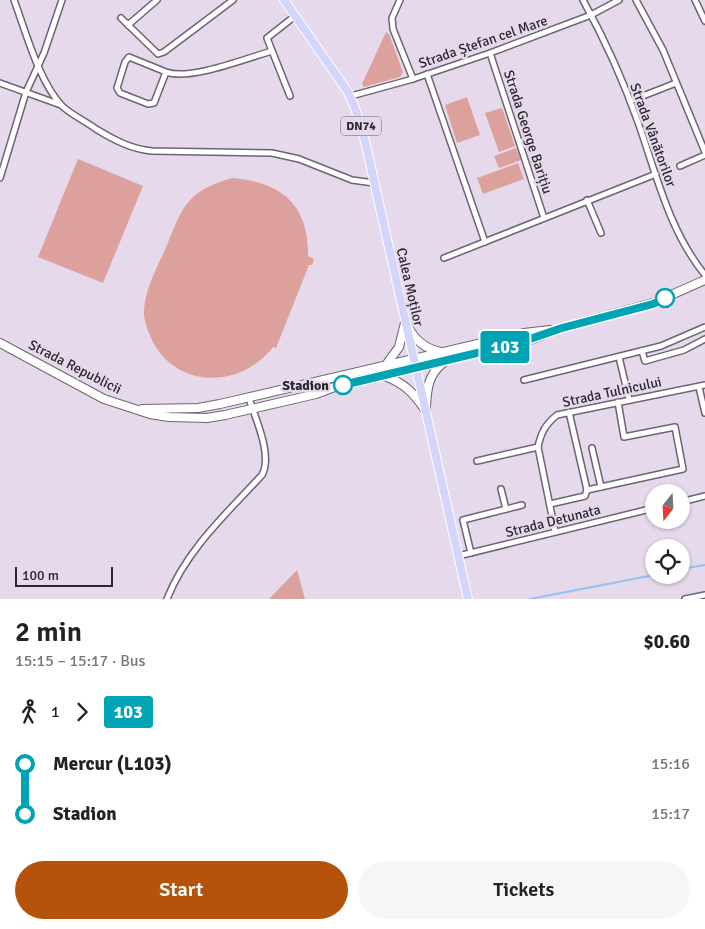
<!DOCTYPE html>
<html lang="en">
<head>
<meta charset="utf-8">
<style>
	body { margin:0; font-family:Signika,sans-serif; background:#f6f6f6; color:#222; height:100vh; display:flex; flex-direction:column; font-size:19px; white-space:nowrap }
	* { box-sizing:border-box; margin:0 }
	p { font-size:16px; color:#767676 }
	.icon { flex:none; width:28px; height:28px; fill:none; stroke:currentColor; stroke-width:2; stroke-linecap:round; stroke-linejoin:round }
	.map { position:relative; height:599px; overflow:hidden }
	.side { display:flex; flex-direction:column; background:#fff; flex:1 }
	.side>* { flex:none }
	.badge { padding:0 10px; border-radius:4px; font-size:18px; line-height:32px }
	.needle { width:32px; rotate:198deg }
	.tools { position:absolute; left:645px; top:484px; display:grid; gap:10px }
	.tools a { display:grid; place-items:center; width:45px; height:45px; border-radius:50%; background:#fff; box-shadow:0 1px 4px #0004; font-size:25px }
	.scale { position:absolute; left:15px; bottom:12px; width:98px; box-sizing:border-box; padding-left:5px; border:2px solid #2b262d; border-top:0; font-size:14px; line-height:18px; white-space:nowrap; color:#2b262d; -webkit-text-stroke:4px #e6d9eb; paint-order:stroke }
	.map>.badge { position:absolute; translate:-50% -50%; box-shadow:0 0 0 2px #fff }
	.legs { display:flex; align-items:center; gap:8px; height:55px; padding:0 15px; font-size:16px }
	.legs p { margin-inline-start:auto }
	.summary { display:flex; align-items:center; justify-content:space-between; height:85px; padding:0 15px }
	h1 { font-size:28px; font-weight:600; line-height:38px }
	.primary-button { display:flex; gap:10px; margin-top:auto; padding:10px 15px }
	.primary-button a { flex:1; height:58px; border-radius:30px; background:#b45309; color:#fff; font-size:20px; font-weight:600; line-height:58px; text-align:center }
	.primary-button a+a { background:#f6f6f6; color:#222 }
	ul { padding:0 15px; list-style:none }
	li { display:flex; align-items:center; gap:18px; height:50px; font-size:19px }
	li i { display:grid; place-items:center; width:8px; height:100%; margin:0 6px; background:currentColor }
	li i::after { content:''; width:12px; height:12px; margin:-6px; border:4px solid; border-radius:50%; background:#fff }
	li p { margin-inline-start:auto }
	li:first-child i { background:linear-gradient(#0000 50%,currentColor 0) }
	li:last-child i { background:linear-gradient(currentColor 50%,#0000 0) }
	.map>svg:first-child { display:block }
	.green { fill:#dda19d }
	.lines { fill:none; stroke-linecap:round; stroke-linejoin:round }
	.stream { stroke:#93c1f0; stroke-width:2 }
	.street-casing { stroke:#6f6373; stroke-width:8 }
	.secondary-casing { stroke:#6f6373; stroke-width:10 }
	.primary-casing { stroke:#fff; stroke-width:10 }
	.street { stroke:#fff; stroke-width:5 }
	.secondary { stroke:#fff; stroke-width:8 }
	.primary { stroke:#d4d5fa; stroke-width:8 }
	.line-1-casing { stroke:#fff; stroke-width:11 }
	.line-1 { stroke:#00a3b4; stroke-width:8 }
	.stop-1-dot { fill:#fff; stroke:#00a3b4; stroke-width:2.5 }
	.labels { text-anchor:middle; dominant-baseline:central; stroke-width:5; stroke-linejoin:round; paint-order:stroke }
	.shield { fill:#e6d9eb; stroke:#635c66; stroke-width:1 }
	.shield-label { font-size:12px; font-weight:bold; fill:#2b262d }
	.street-label { font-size:14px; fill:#2b262d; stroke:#e6d9eb }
	.stop-label { font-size:14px; font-weight:bold; fill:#2b262d; stroke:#e6d9eb; text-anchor:end }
</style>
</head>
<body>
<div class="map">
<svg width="705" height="599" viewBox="0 0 705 599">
	<rect width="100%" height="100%" fill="#e6d9eb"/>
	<!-- green -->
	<g class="green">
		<path d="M386,32l3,2 14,38 -3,5 -36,10 -2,-3z"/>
		<path d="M467,97l13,38 -23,8 -12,-38z"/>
		<path d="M502,108l13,38 -16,6 -14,-39z"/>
		<path d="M516,148l5,12 -22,8 -5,-12z"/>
		<path d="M78,159l65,27 -40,97 -65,-26z"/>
		<path d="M518,163l6,16 -41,15 -6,-16z"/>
		<path d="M232,178c49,4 77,26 76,78l6,3 -2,6h-3l-33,83 -3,-1c-32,42 -98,43 -122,-9 -3,-7 -7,-17 -7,-25 0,-23 14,-47 23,-68 16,-40 21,-54 65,-67z"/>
		<path d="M297,570l8,29h-36z"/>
	</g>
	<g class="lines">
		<!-- stream -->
		<g class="stream">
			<path d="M681,569l24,-4"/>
			<path d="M530,599l124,-24"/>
		</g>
		<defs>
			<g id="street">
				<path d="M14,0c12,32 24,79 47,105 9,9 24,16 35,24 18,11 35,20 56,22l120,2 27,6 53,21 22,3"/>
				<path d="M400,0l-8,18 1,11 20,50"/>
				<path d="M583,0c22,40 41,82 56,125 18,52 31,107 66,150"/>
				<path d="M636,0l27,50 42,102"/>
				<path d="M695,0l10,21"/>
				<path d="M121,18l37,36 6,-2 69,-52"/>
				<path d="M128,25l29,-25"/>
				<path d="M490,53l54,165"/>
				<path d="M166,72l-12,31 -6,1 -28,-11 -3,-5 8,-26 4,-5 37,15c24,9 81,-14 106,-21"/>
				<path d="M427,74l58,168"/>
				<path d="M0,83l61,22"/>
				<path d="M290,96l-23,-58 28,-22"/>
				<path d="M351,96l62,-17 77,-26 101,-38 28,-15"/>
				<path d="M630,101l46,-18"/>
				<path d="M680,166l25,-11"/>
				<path d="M0,178l26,-86 18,-39 18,-53"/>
				<path d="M587,200l14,33"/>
				<path d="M444,258l212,-84"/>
				<path d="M642,351l3,10 39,-11 21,-11"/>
				<path d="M619,357l10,42"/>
				<path d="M524,380l137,-34 44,-19"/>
				<path d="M699,387l6,26"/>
				<path d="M569,412l18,78 96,-21 -8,-42 -51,10 -6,-35"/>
				<path d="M592,448l9,39"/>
				<path d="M477,461l61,-14"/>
				<path d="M501,489l5,20"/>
				<path d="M681,502l24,-6"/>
				<path d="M550,504l35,-8 2,-6"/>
				<path d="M555,531l-17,-84c3,-15 8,-23 19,-32l148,-30"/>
				<path d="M471,553l-8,-33 59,-15"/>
				<path d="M458,556l196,-48"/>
				<path d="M167,599c19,-49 61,-87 95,-124 11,-20 -7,-57 -13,-77"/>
				<path d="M685,599l20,-4"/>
			</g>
			<g id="secondary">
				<path d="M408,327c7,13 17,22 33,25"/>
				<path d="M0,343l104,56 46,15 19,3 38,1 18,-3 91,-21 21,-8 190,-45 35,-13 91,-25 52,-23"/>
				<path d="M386,365l13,-18 6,-24"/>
				<path d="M385,376c20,8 28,16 41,35"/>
				<path d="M426,406c1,-17 2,-31 17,-43"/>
				<path d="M142,409l56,-1 22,-4 304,-71 26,-3"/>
			</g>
			<path id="primary" d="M284,0l64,92 8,19 9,30 103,458"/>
		</defs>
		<!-- street casing -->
		<use href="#street" class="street-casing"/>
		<!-- secondary casing -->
		<use href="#secondary" class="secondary-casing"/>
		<!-- primary casing -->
		<use href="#primary" class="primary-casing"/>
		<!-- street -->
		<use href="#street" class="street"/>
		<!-- secondary -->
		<use href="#secondary" class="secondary"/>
		<!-- primary -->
		<use href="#primary" class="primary"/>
	</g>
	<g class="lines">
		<defs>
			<path id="line-1" d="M343,385l172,-41 47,-16 91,-24 12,-6"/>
		</defs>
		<!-- line-1 casing -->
		<use href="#line-1" class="line-1-casing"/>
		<!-- line-1 -->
		<use href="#line-1" class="line-1"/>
	</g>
	<!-- markers -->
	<g class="stop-1-dot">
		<circle cx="665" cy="298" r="9"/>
		<circle cx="343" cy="385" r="9"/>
	</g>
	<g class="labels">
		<!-- shield labels -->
		<rect class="shield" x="341" y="116.5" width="40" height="19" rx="4"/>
		<g class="shield-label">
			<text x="361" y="126">DN74</text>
		</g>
		<!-- street labels -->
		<g class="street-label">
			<text transform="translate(483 42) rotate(-19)">Strada Ștefan cel Mare</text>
			<text transform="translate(528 132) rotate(72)">Strada George Barițiu</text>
			<text transform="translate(653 135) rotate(70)">Strada Vânătorilor</text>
			<text transform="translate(410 287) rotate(77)">Calea Moților</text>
			<text transform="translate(75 367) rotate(27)">Strada Republicii</text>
			<text transform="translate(612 392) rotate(-12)">Strada Tulnicului</text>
			<text transform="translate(553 521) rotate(-14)">Strada Detunata</text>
		</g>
		<!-- stop labels -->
		<g class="stop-label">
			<text x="329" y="385">Stadion</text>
		</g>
	</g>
</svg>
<div class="tools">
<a><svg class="needle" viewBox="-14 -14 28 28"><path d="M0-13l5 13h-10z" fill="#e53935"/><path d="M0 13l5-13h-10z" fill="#767676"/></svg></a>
<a><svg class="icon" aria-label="locate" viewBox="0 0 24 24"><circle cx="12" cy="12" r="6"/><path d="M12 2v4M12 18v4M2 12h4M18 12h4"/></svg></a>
</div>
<div class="scale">100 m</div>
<b class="badge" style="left:505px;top:347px;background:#00a3b4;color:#fff">103</b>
</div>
<section class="side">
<div class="summary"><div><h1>2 min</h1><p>15:15 – 15:17 · Bus</p></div><b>$0.60</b></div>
<div class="legs"><svg class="icon" aria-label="walk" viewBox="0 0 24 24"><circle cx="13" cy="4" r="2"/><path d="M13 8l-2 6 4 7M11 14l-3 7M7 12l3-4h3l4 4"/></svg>1<svg class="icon" aria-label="forward" viewBox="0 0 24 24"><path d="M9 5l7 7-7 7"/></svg><b class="badge" style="background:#00a3b4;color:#fff">103</b></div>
<ul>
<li><i style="color:#00a3b4"></i><b>Mercur (L103)</b><p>15:16</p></li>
<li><i style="color:#00a3b4"></i><b>Stadion</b><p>15:17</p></li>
</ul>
<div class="primary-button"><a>Start</a><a>Tickets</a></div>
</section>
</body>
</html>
